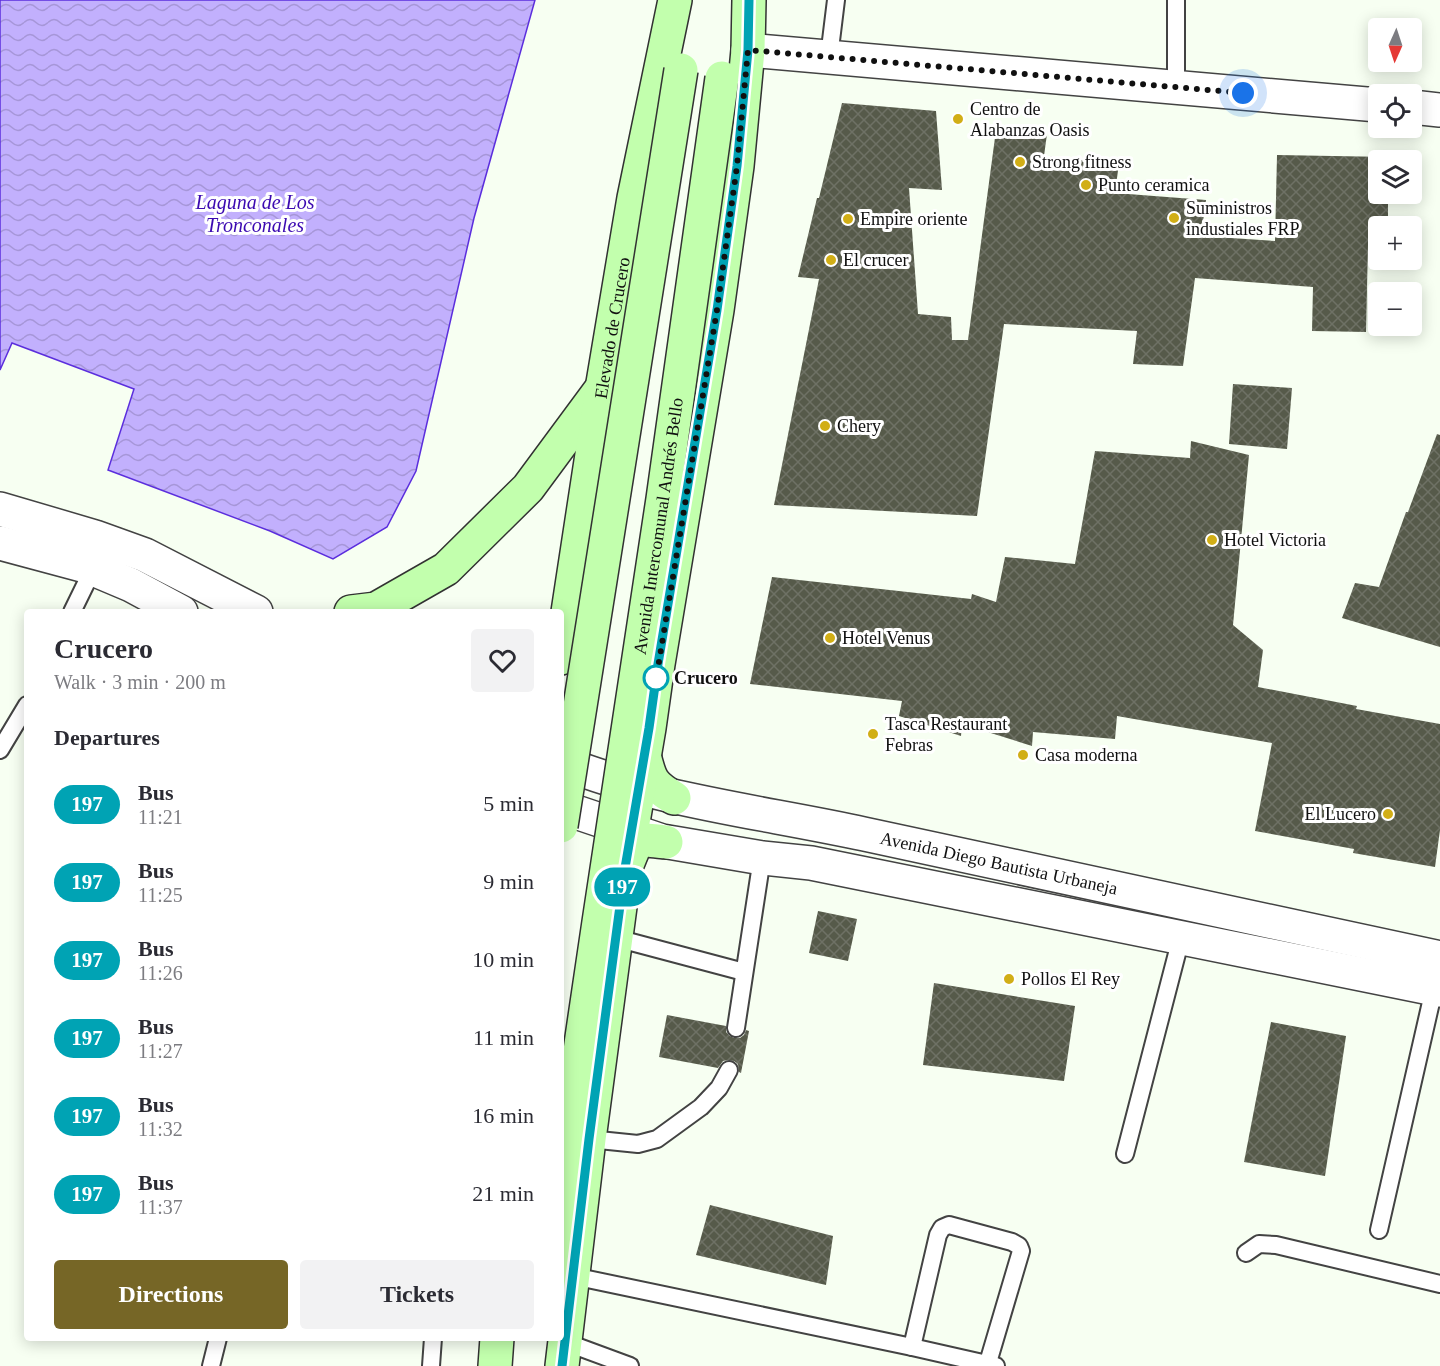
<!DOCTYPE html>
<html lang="en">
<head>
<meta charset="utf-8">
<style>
	body { margin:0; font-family:Georgia,serif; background:#f2f2f3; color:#2b2b33; height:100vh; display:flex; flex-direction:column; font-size:22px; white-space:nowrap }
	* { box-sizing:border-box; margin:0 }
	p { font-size:20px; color:#7c7c81 }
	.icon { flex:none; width:33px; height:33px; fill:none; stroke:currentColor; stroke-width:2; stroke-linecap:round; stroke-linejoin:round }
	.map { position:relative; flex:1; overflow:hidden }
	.panel { position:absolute; left:24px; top:609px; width:540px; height:732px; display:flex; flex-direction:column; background:#fff; border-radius:6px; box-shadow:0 3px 15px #0003 }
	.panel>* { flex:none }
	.badge { padding:0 12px; border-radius:20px; font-size:21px; line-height:39px }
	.needle { width:39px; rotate:183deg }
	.fabs { position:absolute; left:1368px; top:18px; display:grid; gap:12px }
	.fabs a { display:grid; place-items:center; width:54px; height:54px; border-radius:6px; background:#fff; box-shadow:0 3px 15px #0003; font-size:30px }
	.you { position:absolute; width:30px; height:30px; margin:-15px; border:4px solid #fff; border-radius:50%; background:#1a73e8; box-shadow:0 0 0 9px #1a73e833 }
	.map>.badge { position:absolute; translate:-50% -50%; box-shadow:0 0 0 3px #fff }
	h2 { padding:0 30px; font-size:22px; line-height:54px }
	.round { display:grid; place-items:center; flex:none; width:63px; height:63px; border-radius:6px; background:#f2f2f3 }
	.overview { display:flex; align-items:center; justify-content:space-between; height:102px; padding:0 30px }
	h1 { font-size:28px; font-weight:700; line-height:45px }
	.cta { display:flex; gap:12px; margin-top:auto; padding:12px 30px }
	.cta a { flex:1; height:69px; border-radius:6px; background:#766626; color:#fff; font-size:24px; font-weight:700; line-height:69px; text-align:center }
	.cta a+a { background:#f2f2f3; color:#2b2b33 }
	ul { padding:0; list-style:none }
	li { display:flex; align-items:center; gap:18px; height:78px; padding:0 30px }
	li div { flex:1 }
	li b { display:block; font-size:22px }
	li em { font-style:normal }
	li .badge { min-width:66px; font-weight:700; text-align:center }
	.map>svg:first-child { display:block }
	.water { fill:url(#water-waves); stroke:#5b2edd; stroke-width:1.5 }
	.building { fill:url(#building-cross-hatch) }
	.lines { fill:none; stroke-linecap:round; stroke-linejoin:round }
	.lane-casing { stroke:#434343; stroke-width:20 }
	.street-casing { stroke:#434343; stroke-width:36 }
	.secondary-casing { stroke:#323232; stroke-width:36 }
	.lane { stroke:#fff; stroke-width:16 }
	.street { stroke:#fff; stroke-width:33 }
	.secondary { stroke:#c2ffad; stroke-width:33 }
	.secondary-bridge-casing { stroke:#323232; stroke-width:36; stroke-linecap:butt }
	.secondary-bridge { stroke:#c2ffad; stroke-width:33 }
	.line-casing { stroke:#fff; stroke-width:14 }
	.line { stroke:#00a3b4; stroke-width:9 }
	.walk { stroke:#101010; stroke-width:6; stroke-dasharray:0 10.8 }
	.poi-dot { fill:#d1ae16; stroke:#fff; stroke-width:2 }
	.stop-dot { fill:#fff; stroke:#00a3b4; stroke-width:3 }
	.labels { text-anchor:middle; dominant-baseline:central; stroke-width:6; stroke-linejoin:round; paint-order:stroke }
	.poi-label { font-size:18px; fill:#101010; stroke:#fff; text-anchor:start }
	.street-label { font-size:18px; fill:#101010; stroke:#fff }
	.stop-label { font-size:18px; font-weight:bold; fill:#101010; stroke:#fff; text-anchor:start }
	.water-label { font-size:20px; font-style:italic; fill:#3b09b1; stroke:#fff }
</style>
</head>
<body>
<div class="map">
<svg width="1440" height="1366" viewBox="0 0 1440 1366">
	<defs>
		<pattern id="water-waves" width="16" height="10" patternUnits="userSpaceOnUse" patternTransform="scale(1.5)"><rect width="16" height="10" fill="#c2b0fd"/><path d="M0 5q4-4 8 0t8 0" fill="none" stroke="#a696d8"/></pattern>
		<pattern id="building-cross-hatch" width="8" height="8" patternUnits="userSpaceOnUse" patternTransform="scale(1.5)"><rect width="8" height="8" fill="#565a4a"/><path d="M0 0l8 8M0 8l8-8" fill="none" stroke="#6e7165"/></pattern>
	</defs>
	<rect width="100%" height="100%" fill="#f7fff2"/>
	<!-- water -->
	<path class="water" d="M0,0h535l-61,218 -58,253 -29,56 -54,32 -63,-28 -162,-61 26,-81 -122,-46 -12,27z"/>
	<!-- building -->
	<g class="building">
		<path d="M842,103l94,8 6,79 -33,-2 9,126 33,3 1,23h16l28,-210 51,4 -3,22 75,7 -4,30 91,7 -5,36 74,5 2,-86 112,2v3h-11v34h10v32h-10v19h-10l-2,87 -54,-1 1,-44 -118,-9 -12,88 -50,-2 4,-33 -133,-7 -27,192 -203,-11 45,-226 -21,-2 19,-79h2z"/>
		<path d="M1233,384l59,4 -5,61 -58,-5z"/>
		<path d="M1437,434l3,1v212l-98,-29 13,-35 24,4 27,-75h2z"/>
		<path d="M1191,441l58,14 -16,170 30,25 -5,37 99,19 -1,3 84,15v106l-5,37 -82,-14 1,-4 -99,-18 17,-88 -155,-27 -2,23 -82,-7 -1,14 -70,-22 -1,12 -62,-20 3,-15 -152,-17 22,-107 199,22 1,-5 24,8 9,-45 70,7 20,-113 95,7z"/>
		<path d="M818,911l39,8 -9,42 -39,-8z"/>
		<path d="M934,983l141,23 -11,75 -141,-16z"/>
		<path d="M667,1015l59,11v6l4,4 4,2h6l4,-3 2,-5 3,1 -8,42 -2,-1 -1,-8 -4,-3 -5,-1 -6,1 -5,7 -59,-11z"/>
		<path d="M1271,1022l75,14 -21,140 -81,-14z"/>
		<path d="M710,1205l123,31 -7,49 -130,-30z"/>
	</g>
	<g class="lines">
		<defs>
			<g id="lane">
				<path d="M829,57l7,-57"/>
				<path d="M1176,87v-87"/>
				<path d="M72,612l21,-43"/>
				<path d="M0,750l27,-45"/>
				<path d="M616,938l128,34"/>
				<path d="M736,1028l26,-170"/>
				<path d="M589,1139l49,5 19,-5 44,-32 18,-19 10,-18"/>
				<path d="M1125,1154l56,-216"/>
				<path d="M1379,1230l55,-241"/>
				<path d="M1246,1253l13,-9 17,1 164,39"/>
				<path d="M573,1276l339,71 84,19"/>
				<path d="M565,1342l65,24"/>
				<path d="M912,1347l26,-112 4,-7 7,-3 63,17 7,4 2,5 -34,115"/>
				<path d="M211,1366l7,-28"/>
				<path d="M431,1366l2,-28"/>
			</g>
			<g id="street">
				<path d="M748,50l630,55"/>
				<path d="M1412,107l28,3"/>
				<path d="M0,509l95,28 50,18 111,57"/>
				<path d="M0,543l86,23 45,19 50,27"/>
				<path id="s1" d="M561,762c97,39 202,50 303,72 192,42 384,83 576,124"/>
				<path d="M561,807l101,34 100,17 49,5 629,127"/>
			</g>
			<g id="secondary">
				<path d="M351,612l25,-3 70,-40 82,-81 71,-96"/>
				<path id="s2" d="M561,658l41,-269 32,-191 41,-198"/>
				<path d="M644,755c6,25 8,30 30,43"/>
				<path d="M626,867c12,-29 8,-29 40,-25"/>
				<path d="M495,1366l2,-28"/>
				<path d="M562,1366l27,-227 36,-270 24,-141 9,-64 59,-354 20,-144 11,-116 1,-50"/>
			</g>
		</defs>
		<!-- lane casing -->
		<use href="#lane" class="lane-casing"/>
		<!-- street casing -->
		<use href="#street" class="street-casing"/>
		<!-- secondary casing -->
		<use href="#secondary" class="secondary-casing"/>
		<!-- lane -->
		<use href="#lane" class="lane"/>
		<!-- street -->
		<use href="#street" class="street"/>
		<!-- secondary -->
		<use href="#secondary" class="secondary"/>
		<defs>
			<g id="secondary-bridge">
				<path d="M561,826l120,-756"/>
				<path id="s3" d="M561,1195l5,-49 33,-224 64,-423 59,-421"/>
			</g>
		</defs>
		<!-- secondary-bridge casing -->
		<use href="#secondary-bridge" class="secondary-bridge-casing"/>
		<!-- secondary-bridge -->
		<use href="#secondary-bridge" class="secondary-bridge"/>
	</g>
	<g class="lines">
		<defs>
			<path id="line" d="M562,1366l27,-227 36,-271 24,-140 9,-64 59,-354 20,-144 11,-116 1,-50"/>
		</defs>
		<!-- line casing -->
		<use href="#line" class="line-casing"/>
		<!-- line -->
		<use href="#line" class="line"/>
		<!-- walk -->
		<path class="walk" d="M656,678l-1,8 62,-376 20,-144 11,-116 495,43"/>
	</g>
	<!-- markers -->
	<g class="poi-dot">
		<circle cx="958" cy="119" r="6"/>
		<circle cx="1020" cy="162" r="6"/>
		<circle cx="1086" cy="185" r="6"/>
		<circle cx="1174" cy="218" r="6"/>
		<circle cx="848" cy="219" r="6"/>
		<circle cx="831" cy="260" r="6"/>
		<circle cx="825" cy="426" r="6"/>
		<circle cx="1212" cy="540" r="6"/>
		<circle cx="830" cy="638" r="6"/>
		<circle cx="873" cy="734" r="6"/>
		<circle cx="1023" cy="755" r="6"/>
		<circle cx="1388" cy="814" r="6"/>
		<circle cx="1009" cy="979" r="6"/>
	</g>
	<circle class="stop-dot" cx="656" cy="678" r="12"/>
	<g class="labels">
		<!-- poi labels -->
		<g class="poi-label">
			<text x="970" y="109">Centro de<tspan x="970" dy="21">Alabanzas Oasis</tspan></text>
			<text x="1032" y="162">Strong fitness</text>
			<text x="1098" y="185">Punto ceramica</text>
			<text x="1186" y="208">Suministros<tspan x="1186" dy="21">industiales FRP</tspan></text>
			<text x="860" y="219">Empire oriente</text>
			<text x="843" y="260">El crucer</text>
			<text x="837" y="426">Chery</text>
			<text x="1224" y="540">Hotel Victoria</text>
			<text x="842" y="638">Hotel Venus</text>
			<text x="885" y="724">Tasca Restaurant<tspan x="885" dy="21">Febras</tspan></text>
			<text x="1035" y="755">Casa moderna</text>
			<text x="1376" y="814" text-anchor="end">El Lucero</text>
			<text x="1021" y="979">Pollos El Rey</text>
		</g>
		<!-- street labels -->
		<g class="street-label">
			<text stroke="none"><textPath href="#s2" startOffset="334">Elevado de Crucero</textPath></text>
			<text stroke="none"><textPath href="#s3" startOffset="676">Avenida Intercomunal Andrés Bello</textPath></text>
			<text stroke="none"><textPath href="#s1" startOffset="450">Avenida Diego Bautista Urbaneja</textPath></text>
		</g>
		<!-- stop labels -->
		<g class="stop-label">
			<text x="674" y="678">Crucero</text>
		</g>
		<!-- water labels -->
		<g class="water-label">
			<text x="255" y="202">Laguna de Los<tspan x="255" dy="23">Tronconales</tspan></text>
		</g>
	</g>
</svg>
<div class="fabs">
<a><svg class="needle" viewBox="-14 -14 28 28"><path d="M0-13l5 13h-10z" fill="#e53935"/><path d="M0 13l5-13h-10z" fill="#7c7c81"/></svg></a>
<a><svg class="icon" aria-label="locate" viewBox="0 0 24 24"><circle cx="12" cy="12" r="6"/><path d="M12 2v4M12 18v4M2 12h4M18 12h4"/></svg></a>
<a><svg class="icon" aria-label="layers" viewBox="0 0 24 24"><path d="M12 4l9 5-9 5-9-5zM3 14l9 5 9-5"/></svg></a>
<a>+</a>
<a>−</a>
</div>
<div class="you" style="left:1243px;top:93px"></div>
<b class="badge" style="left:622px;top:887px;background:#00a3b4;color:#fff">197</b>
<section class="panel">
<div class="overview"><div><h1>Crucero</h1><p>Walk · 3 min · 200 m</p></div><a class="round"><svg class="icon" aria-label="heart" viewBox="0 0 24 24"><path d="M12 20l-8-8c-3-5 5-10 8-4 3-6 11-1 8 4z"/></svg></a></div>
<h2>Departures</h2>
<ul>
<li><span class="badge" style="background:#00a3b4;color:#fff">197</span><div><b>Bus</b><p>11:21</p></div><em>5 min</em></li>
<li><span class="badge" style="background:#00a3b4;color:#fff">197</span><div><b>Bus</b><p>11:25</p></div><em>9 min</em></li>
<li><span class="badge" style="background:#00a3b4;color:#fff">197</span><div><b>Bus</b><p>11:26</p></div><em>10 min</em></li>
<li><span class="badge" style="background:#00a3b4;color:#fff">197</span><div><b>Bus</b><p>11:27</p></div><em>11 min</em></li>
<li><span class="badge" style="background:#00a3b4;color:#fff">197</span><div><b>Bus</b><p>11:32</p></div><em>16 min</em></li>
<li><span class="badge" style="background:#00a3b4;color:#fff">197</span><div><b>Bus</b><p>11:37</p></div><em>21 min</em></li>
</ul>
<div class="cta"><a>Directions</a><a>Tickets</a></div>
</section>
</div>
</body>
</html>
